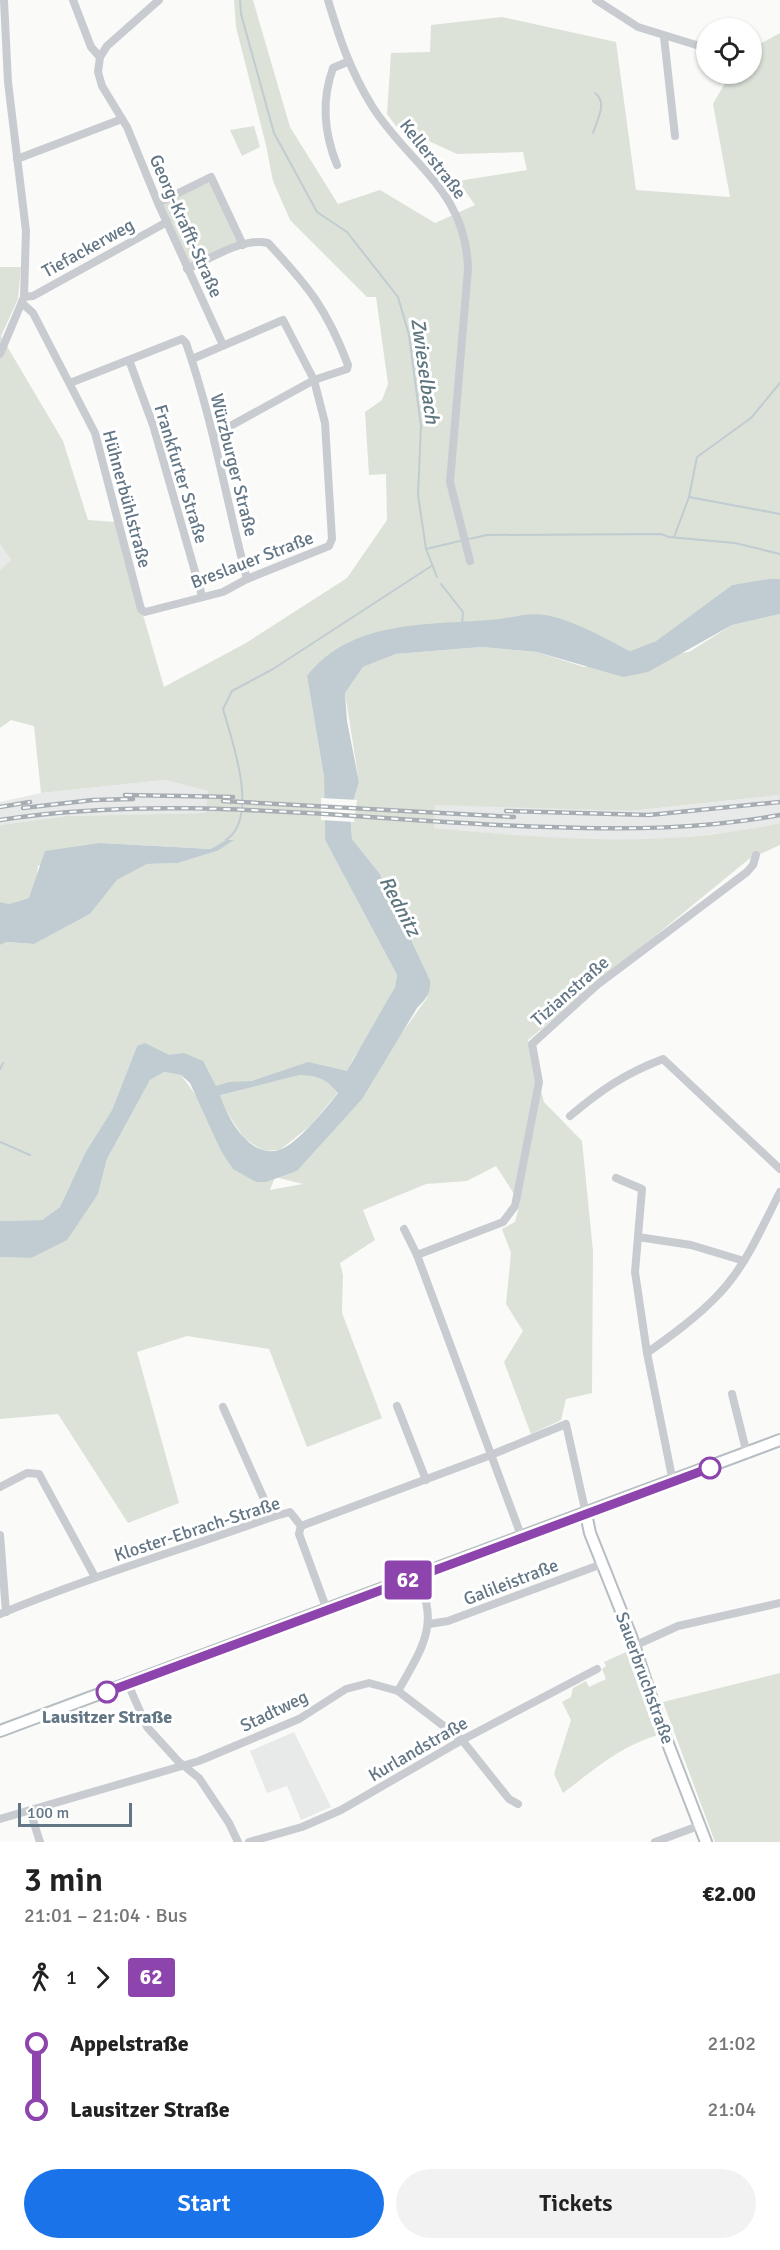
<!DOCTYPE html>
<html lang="en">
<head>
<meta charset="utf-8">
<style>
	body { margin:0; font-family:Signika,sans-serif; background:#f2f2f2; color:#222; height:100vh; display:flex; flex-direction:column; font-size:22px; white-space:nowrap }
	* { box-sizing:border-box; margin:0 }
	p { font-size:20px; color:#767676 }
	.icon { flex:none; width:33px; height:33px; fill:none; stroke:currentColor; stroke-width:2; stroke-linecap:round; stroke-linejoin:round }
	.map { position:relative; height:1842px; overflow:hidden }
	.side { display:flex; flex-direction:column; background:#fff; flex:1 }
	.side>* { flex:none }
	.badge { padding:0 12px; border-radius:4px; font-size:21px; line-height:39px }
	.fabs { position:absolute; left:696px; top:18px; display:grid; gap:12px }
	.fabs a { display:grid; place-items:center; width:66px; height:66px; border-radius:50%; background:#fff; box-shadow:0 2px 4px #0004; font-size:30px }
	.scale { position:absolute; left:18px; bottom:15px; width:114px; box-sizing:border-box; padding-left:6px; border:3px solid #637685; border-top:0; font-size:16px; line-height:21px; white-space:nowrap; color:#637685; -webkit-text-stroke:4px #fff; paint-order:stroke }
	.map>.badge { position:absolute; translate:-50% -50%; box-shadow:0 0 0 3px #fff }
	.legs { display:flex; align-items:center; gap:9px; height:66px; padding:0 24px; font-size:20px }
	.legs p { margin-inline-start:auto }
	.summary { display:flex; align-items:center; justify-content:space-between; height:102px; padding:0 24px }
	h1 { font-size:33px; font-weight:600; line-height:45px }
	.cta { display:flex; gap:12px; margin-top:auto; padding:12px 24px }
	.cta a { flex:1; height:69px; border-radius:36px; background:#1a73e8; color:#fff; font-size:24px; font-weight:600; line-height:69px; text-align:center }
	.cta a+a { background:#f2f2f2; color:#222 }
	ul { padding:0 24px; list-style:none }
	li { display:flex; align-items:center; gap:21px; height:66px; font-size:22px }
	li i { display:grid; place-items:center; width:9px; height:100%; margin:0 8px; background:currentColor }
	li i::after { content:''; width:15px; height:15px; margin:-8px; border:4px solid; border-radius:50%; background:#fff }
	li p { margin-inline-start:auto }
	li:first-child i { background:linear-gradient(#0000 50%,currentColor 0) }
	li:last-child i { background:linear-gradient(currentColor 50%,#0000 0) }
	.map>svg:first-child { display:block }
	.built { fill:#e8e9e9 }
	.green { fill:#dce2d8; fill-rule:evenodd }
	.water { fill:#c0ccd1; fill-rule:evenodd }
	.pier { fill:#fafaf8 }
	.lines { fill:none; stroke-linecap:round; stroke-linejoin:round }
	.stream { stroke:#c0ccd1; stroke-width:2 }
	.secondary-casing { stroke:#b7bec3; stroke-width:14 }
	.street { stroke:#c8ccd0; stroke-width:8 }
	.secondary { stroke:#fff; stroke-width:10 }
	.rail-casing { stroke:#a6adb3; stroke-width:4.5 }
	.rail { stroke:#fff; stroke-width:2; stroke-dasharray:7; stroke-linecap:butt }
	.line-1-casing { stroke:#fff; stroke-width:14 }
	.line-1 { stroke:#8e44ad; stroke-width:9 }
	.stop-1-dot { fill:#fff; stroke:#8e44ad; stroke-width:3 }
	.labels { text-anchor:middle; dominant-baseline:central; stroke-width:6; stroke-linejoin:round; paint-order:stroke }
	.street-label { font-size:18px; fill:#637685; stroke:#fff }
	.stop-label { font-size:18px; font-weight:bold; fill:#637685; stroke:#fff }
	.water-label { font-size:20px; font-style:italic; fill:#5e767e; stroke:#fff }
</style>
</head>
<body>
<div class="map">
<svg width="780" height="1842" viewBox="0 0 780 1842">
	<rect width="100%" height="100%" fill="#fafaf8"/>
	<!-- built -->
	<g class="built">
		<path d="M0,544l11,16 -11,10z"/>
		<path d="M165,780l43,11 -1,22 -140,3 -67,9v-23l41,-9z"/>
		<path d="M780,795v28l-39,8 -86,9h-89l-132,-12 1,-24 195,7z"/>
		<path d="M294,1732l37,75 -30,13 -14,-34 -20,7 -17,-42z"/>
	</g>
	<!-- green -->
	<g class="green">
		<path d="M234,0h19l37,127 48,77 42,-14 55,33 40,-18 -17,-24 69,-11 -4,-18 -66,2 -61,-28 -9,-12 4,-61 39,-1 1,-27 71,-8 114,25 20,148 94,7 -17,-93 17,-30h22v-26l28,-15v546l-48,6 -76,56 -26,10 -41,-20 -45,-16 -48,5 -189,56 17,101 1,63 72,135 -2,12 -25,47 -17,25 -14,32 -28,34 -31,25 -17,1 -19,-13 -20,-30 -55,-53 -32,-9 -25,64 -27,43 -25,54 -18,13 -42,1v-276l7,-3 27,2 56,-30 27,-34 30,-16 31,-1 39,-12 9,-11 -14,9 -112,-6 -62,23 -2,17 -7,15 -20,6 -9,-2v-77l67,-9 139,-3 2,-22 -43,-11 -124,13 -7,-67 -23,-6 -11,8v-158l11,-10 -11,-16v-277h21l-3,32 -17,37 62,105 25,79 28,2 48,165 82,-44 101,-65 40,-58 -1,-46 -17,1 -4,-63 17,-12 6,-16 -12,-87h-9l-77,-77 -17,-39 -7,-36 -30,-118z"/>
		<path d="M254,126l6,21 -18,9 -12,-26z"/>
		<path d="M211,181l29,61 -52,23 -27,-61z"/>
		<path d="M780,614v181l-150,16 -195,-6 -1,23c119,11 228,21 346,-5v22l-31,14 -221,181 16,62 38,39 11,110 -1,142 -26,6 -5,21 -30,14 -27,-72 19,-31 -17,-27 5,-51 -9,-24 13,-7 5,-19 -24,-37 -29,15 -41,3 -63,26 12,30 -35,23 3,12 -1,38 40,105 -75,29 -38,-98 -82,-13 -50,16 42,151 -51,20 -70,-109 -58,5v-162l31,1 67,-64 9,-35 43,-79 14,-8 17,3 19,26 21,50 35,31 41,-11 30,-34 100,-139 3,-18 -50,-106 -28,-35 -2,-28 9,-29 -14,-89 18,-26 33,-13 85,-7 56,5 47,15 105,-15 43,-27zM275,1177l28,7 -33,6z"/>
		<path d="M626,1652l26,73 6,10c-38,11 -63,34 -95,58l-9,-19 17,-54 -9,-18 9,-5 2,-9 13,-7 3,6 17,-8 -4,-10 4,-3 -2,-4z"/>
		<path d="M780,1673v169h-65l-52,-140z"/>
	</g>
	<!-- water -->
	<g class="water">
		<path d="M769,579h11v35l-48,11 -84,47 -25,5 -86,-25 -56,-5 -85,7 -33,13 -18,26 2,28 12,61 -9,29 2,28 28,35 50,106c1,14 -4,19 -13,28l-55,91 -65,72 -31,11h-10l-23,-13 -12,-18 -31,-68 -9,-8 -17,-3 -14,8 -43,79 -9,35 -31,46 -36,18 -31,-1v-36l42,-1 18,-13 25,-54 27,-43 25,-64 8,-3 24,12 15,-2 19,8 13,25 13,-4 23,-1 56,-19 39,9 48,-84 2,-12 -72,-135 -1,-63 -17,-101c44,-56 118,-51 183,-56 17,-1 39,-8 55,-5 29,5 59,23 85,36l26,-10 76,-56zM299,1075c17,0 28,4 39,18 -12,15 -41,52 -59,57 -29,9 -52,-32 -59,-55z"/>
		<path d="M226,840h8l-17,11 -39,12 -31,1 -30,16 -27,34 -56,30 -27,-2 -7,3v-43l9,2 20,-6 16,-47 55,-8 111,6z"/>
	</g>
	<!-- pier -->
	<path class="pier" d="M321,798l36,2 -3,22 -33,-2z"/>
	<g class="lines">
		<!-- stream -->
		<g class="stream">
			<path d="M240,0l1,14 33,119 43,79 30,20 51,65 11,38 12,91 -3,69 8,54 11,28"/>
			<path d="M593,133c4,-13 15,-31 2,-40"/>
			<path d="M689,497l91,17"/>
			<path d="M674,537l15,-40 8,-40 54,-39 29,-35"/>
			<path d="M469,539l18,-4 174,-1 8,3 66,6 45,11"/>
			<path d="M426,549l34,-8"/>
			<path d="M441,584l22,28 -1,13"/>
			<path d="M226,840c34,-23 6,-99 -3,-131l9,-18 41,-22 160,-104"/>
			<path d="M0,1069l3,-6"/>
			<path d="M0,1142l30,13"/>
		</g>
		<defs>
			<g id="secondary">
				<path d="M586,1514l4,19 41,103 27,82 48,124"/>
				<path d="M0,1731l780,-291"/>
			</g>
		</defs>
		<!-- secondary casing -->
		<use href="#secondary" class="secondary-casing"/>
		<!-- street -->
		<g class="street">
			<path d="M73,0l18,47 9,10"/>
			<path d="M159,0l-52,46 -7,11 -2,15 4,14 25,41 31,76 65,142"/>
			<path d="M328,0c12,40 22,70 44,106 37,59 94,83 96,163l-18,213 20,79"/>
			<path d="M596,0l42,27 68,21"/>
			<path d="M664,37l11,99"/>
			<path d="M17,159l105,-40"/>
			<path d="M337,165c-13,-32 -16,-64 -4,-97l14,-6"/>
			<path d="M158,203l53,-26 32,68"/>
			<path d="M187,269c23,-10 56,-32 81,-26 40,43 59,66 80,122l-1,4 -33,11 -100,55"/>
			<path d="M24,297l9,-1 134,-74"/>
			<path d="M22,303l11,10 62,120 46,176 4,3 78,-20 24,-13 82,-33 3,-7 -7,-116 -11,-43 -31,-60 -91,39"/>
			<path d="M0,354l24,-57 2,-66 -18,-149 -4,-82"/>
			<path d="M129,360l24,65 49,171"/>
			<path d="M70,383l112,-44 4,4c27,77 40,157 61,236"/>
			<path d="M570,1116c31,-26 54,-42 93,-57l117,110"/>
			<path d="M616,1178l26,11 -7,83 12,81"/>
			<path d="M404,1229l13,26 105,283"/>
			<path d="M638,1237l53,8 53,16"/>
			<path d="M417,1255l86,-33 12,-16 24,-124 -7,-38 65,-59 150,-113 6,-7 3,-10"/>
			<path d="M732,1394l15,60"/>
			<path d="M397,1406l29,74"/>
			<path d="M223,1407l49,110"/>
			<path d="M673,1482l-26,-129c25,-18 50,-36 71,-58 28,-29 44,-68 62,-103"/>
			<path d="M0,1487l27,-14 12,1 56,103"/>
			<path d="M301,1526l190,-71 75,-31 20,90"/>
			<path d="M301,1526l-2,8 28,76"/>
			<path d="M0,1535l6,77"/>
			<path d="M0,1614c89,-37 181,-64 272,-97l18,-5 11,14"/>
			<path d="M429,1624l19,-3 154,-57"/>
			<path d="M634,1646l44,-20 102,-23"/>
			<path d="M128,1684l19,43 31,34 21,17 30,45 9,19"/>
			<path d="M398,1691c22,-39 45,-70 17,-114"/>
			<path d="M30,1811l10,31"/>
			<path d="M0,1819l199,-58 100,-42 47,-30 23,-6 29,8 64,49 47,59 9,5"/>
			<path d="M249,1842l53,-15 39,-17 121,-70 135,-71"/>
			<path d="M655,1842l46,-17"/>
		</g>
		<!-- secondary -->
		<use href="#secondary" class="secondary"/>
		<defs>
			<g id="rail">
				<path d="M125,795l108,2"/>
				<path d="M223,801l291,16"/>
				<path d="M0,807l30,-5"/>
				<path d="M23,808l70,-8 40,-1"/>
				<path d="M506,811l143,4 131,-13"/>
				<path d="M0,820c181,-28 367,2 549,7 78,3 154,2 231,-12"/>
			</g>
		</defs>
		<!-- rail casing -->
		<use href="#rail" class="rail-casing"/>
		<!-- rail -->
		<use href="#rail" class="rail"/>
	</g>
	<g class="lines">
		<defs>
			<path id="line-1" d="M107,1692l603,-224"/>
		</defs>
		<!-- line-1 casing -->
		<use href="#line-1" class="line-1-casing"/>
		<!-- line-1 -->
		<use href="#line-1" class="line-1"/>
	</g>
	<!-- markers -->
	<g class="stop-1-dot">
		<circle cx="710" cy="1468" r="10"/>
		<circle cx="107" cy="1692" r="10"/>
	</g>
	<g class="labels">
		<!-- street labels -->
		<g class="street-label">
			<text transform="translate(433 159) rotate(52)">Kellerstraße</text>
			<text transform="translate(186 226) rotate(66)">Georg-Krafft-Straße</text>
			<text transform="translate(88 248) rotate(-29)">Tiefackerweg</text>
			<text transform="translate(234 465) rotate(76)">Würzburger Straße</text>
			<text transform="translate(181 474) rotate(73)">Frankfurter Straße</text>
			<text transform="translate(127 499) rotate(75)">Hühnerbühlstraße</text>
			<text transform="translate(252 560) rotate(-21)">Breslauer Straße</text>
			<text transform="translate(570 991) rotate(-41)">Tizianstraße</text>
			<text transform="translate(197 1529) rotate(-18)">Kloster-Ebrach-Straße</text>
			<text transform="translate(511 1582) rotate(-21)">Galileistraße</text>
			<text transform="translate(645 1678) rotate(70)">Sauerbruchstraße</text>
			<text transform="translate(274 1711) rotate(-26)">Stadtweg</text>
			<text transform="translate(418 1749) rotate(-30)">Kurlandstraße</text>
		</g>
		<!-- stop labels -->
		<g class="stop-label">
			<text x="107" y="1717">Lausitzer Straße</text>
		</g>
		<!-- water labels -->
		<g class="water-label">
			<text transform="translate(425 371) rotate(82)">Zwieselbach</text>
			<text transform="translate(400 906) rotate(62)">Rednitz</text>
		</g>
	</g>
</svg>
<div class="fabs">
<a><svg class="icon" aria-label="locate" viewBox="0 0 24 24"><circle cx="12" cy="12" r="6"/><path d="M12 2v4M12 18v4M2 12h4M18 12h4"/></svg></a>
</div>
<div class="scale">100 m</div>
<b class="badge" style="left:408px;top:1580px;background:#8e44ad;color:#fff">62</b>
</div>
<section class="side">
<div class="summary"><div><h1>3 min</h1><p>21:01 – 21:04 · Bus</p></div><b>€2.00</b></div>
<div class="legs"><svg class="icon" aria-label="walk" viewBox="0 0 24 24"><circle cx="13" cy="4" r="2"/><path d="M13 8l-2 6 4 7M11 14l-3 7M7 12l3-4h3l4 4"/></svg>1<svg class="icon" aria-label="forward" viewBox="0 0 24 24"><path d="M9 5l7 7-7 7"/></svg><b class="badge" style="background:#8e44ad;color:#fff">62</b></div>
<ul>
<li><i style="color:#8e44ad"></i><b>Appelstraße</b><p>21:02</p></li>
<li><i style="color:#8e44ad"></i><b>Lausitzer Straße</b><p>21:04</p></li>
</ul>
<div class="cta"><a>Start</a><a>Tickets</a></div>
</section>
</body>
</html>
